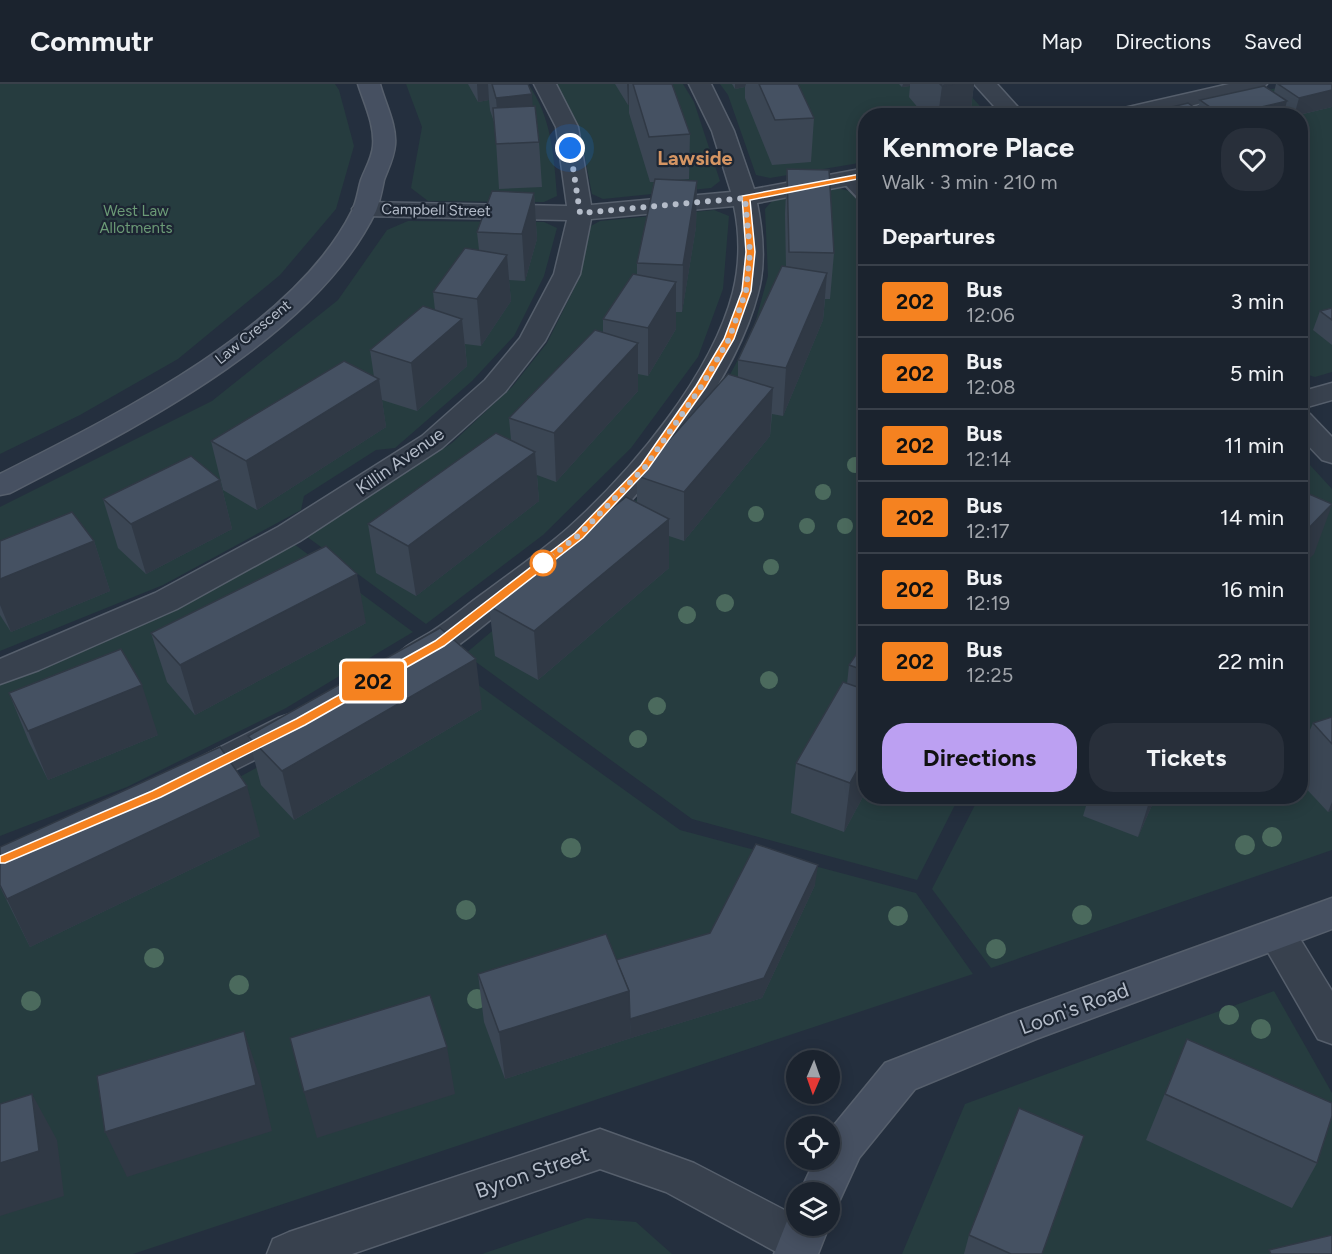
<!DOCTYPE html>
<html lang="en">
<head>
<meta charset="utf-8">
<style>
	body { margin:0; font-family:Figtree,sans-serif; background:#282f3a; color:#f1f3f6; height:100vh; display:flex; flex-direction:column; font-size:22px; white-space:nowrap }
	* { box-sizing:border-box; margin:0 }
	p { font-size:20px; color:#a0a4aa }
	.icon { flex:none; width:33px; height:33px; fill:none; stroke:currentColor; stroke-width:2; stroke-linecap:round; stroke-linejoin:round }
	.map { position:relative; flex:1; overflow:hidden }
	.drawer { position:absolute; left:858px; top:24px; width:450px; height:696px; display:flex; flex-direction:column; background:#1b232e; border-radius:24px; box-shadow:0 3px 15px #0003,0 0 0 2px #39404a }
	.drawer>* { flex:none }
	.badge { padding:0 12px; border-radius:4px; font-size:21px; line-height:39px }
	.needle { width:39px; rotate:182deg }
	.buttons { position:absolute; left:786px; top:966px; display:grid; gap:12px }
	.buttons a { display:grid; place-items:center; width:54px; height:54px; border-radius:50%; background:#1b232e; box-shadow:0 3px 15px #0003,0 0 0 2px #39404a; font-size:30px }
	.you { position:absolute; width:30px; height:30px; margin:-15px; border:4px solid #fff; border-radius:50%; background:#1a73e8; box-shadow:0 0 0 9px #1a73e833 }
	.map>.badge { position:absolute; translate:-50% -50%; box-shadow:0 0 0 3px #fff }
	h2 { padding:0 24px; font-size:22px; line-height:54px }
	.round { display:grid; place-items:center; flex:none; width:63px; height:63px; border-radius:24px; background:#282f3a }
	.overview { display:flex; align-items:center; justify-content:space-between; height:102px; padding:0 24px }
	h1 { font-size:28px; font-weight:700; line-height:45px }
	.primary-button { display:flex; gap:12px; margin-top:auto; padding:12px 24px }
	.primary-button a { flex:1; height:69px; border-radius:24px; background:#bca0f2; color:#111; font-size:24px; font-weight:700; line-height:69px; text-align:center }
	.primary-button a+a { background:#282f3a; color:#f1f3f6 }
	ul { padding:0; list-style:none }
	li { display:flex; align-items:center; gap:18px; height:72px; padding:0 24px; border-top:2px solid #39404a }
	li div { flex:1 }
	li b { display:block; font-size:22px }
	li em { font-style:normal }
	li .badge { min-width:66px; font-weight:700; text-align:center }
	header { display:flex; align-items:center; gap:36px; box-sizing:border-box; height:84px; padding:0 30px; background:#1b232e; border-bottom:2px solid #39404a }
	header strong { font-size:28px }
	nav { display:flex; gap:33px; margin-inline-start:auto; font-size:21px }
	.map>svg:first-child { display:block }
	.green { fill:#263c3f }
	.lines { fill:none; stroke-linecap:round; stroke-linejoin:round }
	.lane-casing { stroke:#565f6c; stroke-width:4 }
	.street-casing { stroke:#565f6c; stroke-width:3 }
	.secondary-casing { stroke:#565f6c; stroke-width:3 }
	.lane { fill:#38414e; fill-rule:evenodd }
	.street { fill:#38414e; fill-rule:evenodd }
	.secondary { fill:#465061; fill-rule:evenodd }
	.tree { fill:#4b6a5d }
	.wall { fill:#3b4654 }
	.shaded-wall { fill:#303945 }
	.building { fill:#455162; stroke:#303945; stroke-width:1.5 }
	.line { fill:#f58220; stroke:#fff; stroke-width:1.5 }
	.walk { stroke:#b4bcc9; stroke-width:6; stroke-dasharray:0 10.8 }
	.stop-dot { fill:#fff; stroke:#f58220; stroke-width:3 }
	.labels { text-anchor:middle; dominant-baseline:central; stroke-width:4.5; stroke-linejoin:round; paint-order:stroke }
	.far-street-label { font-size:15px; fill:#b4bcc9; stroke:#1d2633 }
	.far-park-label { font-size:15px; fill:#6b9a76; stroke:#1d2633 }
	.street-label { font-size:18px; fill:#b4bcc9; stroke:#1d2633 }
	.far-district-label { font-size:20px; font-weight:bold; fill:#d59563; stroke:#1d2633 }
	.near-street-label { font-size:21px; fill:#b4bcc9; stroke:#1d2633 }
</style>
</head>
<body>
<header>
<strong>Commutr</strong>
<nav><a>Map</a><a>Directions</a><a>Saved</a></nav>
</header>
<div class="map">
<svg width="1332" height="1170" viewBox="0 0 1332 1170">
	<rect width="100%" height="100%" fill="#242f3e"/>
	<!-- green -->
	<g class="green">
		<path d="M0,0h335l4,6 15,56 -18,63 -56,66 -102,84 -98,56 -80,39z"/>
		<path d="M406,0h122c24,33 26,74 29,112l-13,6 -116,-1 -17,-13 11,-61z"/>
		<path d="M555,0h128l11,18 26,79 -9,7 -108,11 -11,-5 -13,-67z"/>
		<path d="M720,0h240l28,31 -122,1 -1,46 -95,16 -14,-3 -28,-80z"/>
		<path d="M1294,0h38v288l-17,5 -14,-4 -1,-257h-144z"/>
		<path d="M838,104l11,3 17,18v587l93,1 -42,83 -225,-61 -227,-165 142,-120 101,-119 44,-81 16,-58 -3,-67 7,-8z"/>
		<path d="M714,126l15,6 -6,73 -25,68 -67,91 -88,87 -117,89 -120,-88 146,-93 60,-56 35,-44 33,-66 9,-50 11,-6z"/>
		<path d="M408,137l136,1 13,6 -13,48 -30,60 -42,45 -77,67 -19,2 -72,46 -3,14 -138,75 -163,66v-144l212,-106 126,-101 49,-70z"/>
		<path d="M1301,379l9,2 22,24v361l-341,118 -59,-79 45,-88 28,4 25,-9h270z"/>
		<path d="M294,460l119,88 -127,76 -159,79 -127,49v-155z"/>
		<path d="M448,579l232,167 236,63 57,81 -840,280h-133v-368l172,-72z"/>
		<path d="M1274,907l58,102v161h-430l63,-150z"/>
		<path d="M587,1134l49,4 36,32h-190z"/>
	</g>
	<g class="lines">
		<defs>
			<path id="lane" d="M848,90l6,2 12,12v14l-6,-2 -20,-21z"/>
			<g id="street">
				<path d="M534,0h22l22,43 13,78 140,-13 -19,-61 -23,-47h22l23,47 20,58 112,-21v14l-109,21c6,29 9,61 1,90 -22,87 -104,190 -169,250 -28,25 -60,47 -90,70 -18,14 -65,55 -86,57 -5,0 -10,-2 -14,-3l-4,-8c8,-14 26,-20 39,-29 18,-12 34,-26 51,-38 28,-21 57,-41 83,-64 64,-57 144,-153 165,-236 7,-28 7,-58 1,-86l-143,13 -11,55 -35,67 -40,51 -63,56 -142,93 -123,68 -138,61 -39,14v-25l155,-66 123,-66 144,-91 63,-56 35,-42 34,-64 13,-54 -203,-4 -8,-2 -4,-5 4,-5 8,-2 203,4 -11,-79z"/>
				<path d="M974,0h23l29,32h-23z"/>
				<path d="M1229,0h38l-4,4 -114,28h-41l3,-5z"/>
				<path d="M1332,299v17l-32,9v-17z"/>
				<path d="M1300,328l10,2 22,23v26l-10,-3 -22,-23z"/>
				<path d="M290,630l12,4 5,9 -5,9 -101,51 -12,4 -12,-4 -6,-9 6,-9 101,-51z"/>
				<path d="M1277,835l14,5 41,67v53l-14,-5 -60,-104 5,-11z"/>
				<path d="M600,1045l94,34 102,53v10h20l6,15 -5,13h-37l-114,-62 -66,-23 -248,85h-85l6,-15 16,-7z"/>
			</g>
			<g id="secondary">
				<path d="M358,0h22c5,19 17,41 15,61 -1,13 -7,24 -11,35 -2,10 -4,21 -8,31 -62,129 -244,218 -366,282l-10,2v-21c113,-57 294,-146 352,-263 5,-10 6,-21 9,-31 4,-11 11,-22 12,-34 2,-21 -9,-43 -15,-62z"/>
				<path d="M1332,814v31l-296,110 -121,50 -56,69 -22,48 -7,3v-17h-30l15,-32h15v-30l55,-67 123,-48z"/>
				<path d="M796,1125v17h33l-11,28h-44l17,-43z"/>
			</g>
		</defs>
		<!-- lane casing -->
		<use href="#lane" class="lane-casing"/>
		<!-- street casing -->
		<use href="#street" class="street-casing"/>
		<!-- secondary casing -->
		<use href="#secondary" class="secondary-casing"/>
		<!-- lane -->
		<use href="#lane" class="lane"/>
		<!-- street -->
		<use href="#street" class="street"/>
		<!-- secondary -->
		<use href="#secondary" class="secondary"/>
	</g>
	<!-- trees -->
	<g class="tree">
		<circle cx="855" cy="381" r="8"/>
		<circle cx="823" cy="408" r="8"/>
		<circle cx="756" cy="430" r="8"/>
		<circle cx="807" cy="442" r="8"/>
		<circle cx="845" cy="442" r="8"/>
		<circle cx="771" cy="483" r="8"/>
		<circle cx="725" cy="519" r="9"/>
		<circle cx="687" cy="531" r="9"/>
		<circle cx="769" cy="596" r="9"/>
		<circle cx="657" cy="622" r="9"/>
		<circle cx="638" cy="655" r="9"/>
		<circle cx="1272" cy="753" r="10"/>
		<circle cx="1245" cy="761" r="10"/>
		<circle cx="571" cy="764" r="10"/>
		<circle cx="466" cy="826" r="10"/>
		<circle cx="1082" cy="831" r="10"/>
		<circle cx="898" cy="832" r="10"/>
		<circle cx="996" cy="865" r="10"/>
		<circle cx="154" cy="874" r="10"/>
		<circle cx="239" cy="901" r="10"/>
		<circle cx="477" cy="915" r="10"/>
		<circle cx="31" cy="917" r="10"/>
		<circle cx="1229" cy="931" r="10"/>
		<circle cx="1261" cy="945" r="10"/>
	</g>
	<!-- wall -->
	<g class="wall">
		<path d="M468,0h60l11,58 3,45 -43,2 -4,-64 -5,-15 -1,-10 -11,2z"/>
		<path d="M615,0h57l18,50 -1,45 -13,1 21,1 -1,46 -14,85h-6v17l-28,47 -10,-2v17l-82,91 -19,-7 2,26 -123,95 -40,-23 -8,-49 143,-84 -2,-22 94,-85v-14l34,-44v-12l17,-81h-4l-21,-69v-8h-1z"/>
		<path d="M732,0h66l16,34 -3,44 -39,3 -27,-67v-11l-10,2z"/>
		<path d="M899,0h75l-4,32h-45l-16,-19 1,-11 -8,1z"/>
		<path d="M1276,0h56v23l-37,9 -10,-6 -2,6h-148l63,-6 2,-10 74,-8z"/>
		<path d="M787,85l47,84 -4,46h-5l-2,21 -40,96 -11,-2 -2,22 -86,105 -15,-5v32l-131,112 -43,-24 -6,-50 148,-103v-27l101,-99v-17l48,-93 -1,-53z"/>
		<path d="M534,109l3,46 -12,42 -16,-1 2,21 -30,45 -16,-2 2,22 -50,45 -35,-11 4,27 -129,83 -34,-20 -12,-49 163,-64 -4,-27 65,-40 -2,-18 46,-42 -2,-18z"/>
		<path d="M1332,224v37l-19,-15 7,-19z"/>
		<path d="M220,396l12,49 -86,45 -28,-26 -15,-49z"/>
		<path d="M0,457h94l16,50 -99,41 -11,-17z"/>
		<path d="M366,539l-171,92 -28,-33 -16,-49z"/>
		<path d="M866,556v151l-22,41 -53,-19 5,-50 51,-79 2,-19z"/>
		<path d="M9,609l149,42 -110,45 -19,-38z"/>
		<path d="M482,625l-188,111 -33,-35 -13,-49z"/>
		<path d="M1332,633v93l-4,2 -28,-30v-29l13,-30z"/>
		<path d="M1089,712h67l-18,41 -55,-21z"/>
		<path d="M260,752l-230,111 -30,-60v-40z"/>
		<path d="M815,801l-53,113 -131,40 -126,41 -21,-57 -6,-48 138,-14 94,-27z"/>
		<path d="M1187,955l130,124 -25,45 -146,-68z"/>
		<path d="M969,1151l73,19h-78z"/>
	</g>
	<!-- shaded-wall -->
	<g class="shaded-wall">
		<path d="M477,0h11l1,16 -11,2z"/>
		<path d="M492,0l40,10 3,44 -35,4 -4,-43z"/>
		<path d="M627,0h2v21h-1z"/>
		<path d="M735,0h11l-1,3 -10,2z"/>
		<path d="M903,0h7v2l-8,1z"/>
		<path d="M954,0h20l-4,32h-32l4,-30z"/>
		<path d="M1332,6v17l-38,9 5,-18z"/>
		<path d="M1287,17l-4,15h-59z"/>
		<path d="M697,97l-1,46 -14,85 1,-47z"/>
		<path d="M534,109l3,46 -12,42 -3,-47z"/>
		<path d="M507,171l4,46 -30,45 -4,-47z"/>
		<path d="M827,189l-4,47 -40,96 3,-48z"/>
		<path d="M676,198v47l-28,47v-48z"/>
		<path d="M1310,217l-6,20h-4v-18z"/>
		<path d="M462,235l5,47 -50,45 -6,-48z"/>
		<path d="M638,259v48l-82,91 -2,-49z"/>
		<path d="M379,295l7,48 -129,83 -11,-49z"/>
		<path d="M773,304l-3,48 -86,105v-49z"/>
		<path d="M535,368l4,49 -123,95 -8,-50z"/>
		<path d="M220,396l12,49 -86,45 -15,-50z"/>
		<path d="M1332,421l-18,49 -14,14v-31z"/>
		<path d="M669,435v49l-131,112 -4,-49z"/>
		<path d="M94,457l16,50 -99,41 -11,-27v-26z"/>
		<path d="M357,490l9,49 -171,92 -15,-50z"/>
		<path d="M476,575l6,50 -188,111 -12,-49z"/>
		<path d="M142,601l16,50 -110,45 -20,-49z"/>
		<path d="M866,670v37l-22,41 6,-49z"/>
		<path d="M247,702l13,50 -230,111 -23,-48z"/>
		<path d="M1151,712h5l-18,41z"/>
		<path d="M1332,718v8l-4,2z"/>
		<path d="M818,781l-3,20 -53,113 -131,40 -1,-19z"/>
		<path d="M629,907l2,47 -126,41 -6,-47z"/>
		<path d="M244,947l16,47 12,53 -145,46 -22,-45z"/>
		<path d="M447,963l8,47 -138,44 -13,-46z"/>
		<path d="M32,1010l25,46 7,56 -64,20v-53z"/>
	</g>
	<!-- building -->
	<g class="building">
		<path d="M492,0h36l4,10 -36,4z"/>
		<path d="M633,0h39l18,50 -41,3z"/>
		<path d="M759,0h39l16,34 -39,2z"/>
		<path d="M940,0h14l-12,2z"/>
		<path d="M1278,0h54v6l-33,8z"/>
		<path d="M1264,2l23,15 -64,15 -23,-16z"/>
		<path d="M1188,19l18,13h-71z"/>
		<path d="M535,22l4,36 -43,2 -3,-36z"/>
		<path d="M787,85l42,1 5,83 -45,-1z"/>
		<path d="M655,95l42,2 -14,84 -46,-2z"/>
		<path d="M492,107l42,2 -12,41 -45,-2z"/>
		<path d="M465,164l42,7 -30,44 -44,-7z"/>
		<path d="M782,182l45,7 -41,95 -48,-8z"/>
		<path d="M633,190l43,8 -28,46 -45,-9z"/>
		<path d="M1300,208l10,9 -10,2z"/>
		<path d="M423,222l39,13 -51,44 -41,-13z"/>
		<path d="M1332,224v12l-12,-9z"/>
		<path d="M595,246l43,13 -84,90 -45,-15z"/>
		<path d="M344,277l35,18 -133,82 -35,-20z"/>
		<path d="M728,290l45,14 -89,104 -47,-16z"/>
		<path d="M496,349l39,19 -127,94 -40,-22z"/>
		<path d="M191,372l29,24 -89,44 -28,-25z"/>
		<path d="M1300,406l32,14 -32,33z"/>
		<path d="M626,413l43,22 -135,112 -45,-25z"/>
		<path d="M72,428l22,29 -94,38v-38z"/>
		<path d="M326,462l31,28 -177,91 -29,-32z"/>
		<path d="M440,544l36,31 -194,112 -34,-35z"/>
		<path d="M866,556v31l-17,-6z"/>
		<path d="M121,565l21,36 -114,46 -19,-38z"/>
		<path d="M843,598l23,8v64l-16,29 -54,-20z"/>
		<path d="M1332,633v27l-19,-21z"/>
		<path d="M220,663l27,39 -240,113 -7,-14v-38z"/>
		<path d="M756,760l62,21 -54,113 -134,41 -1,-28 -13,-31 94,-27z"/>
		<path d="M606,850l23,57 -130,41 -21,-58z"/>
		<path d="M430,911l17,52 -143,45 -14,-54z"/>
		<path d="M244,947l12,54 -151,47 -8,-56z"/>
		<path d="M1187,955l145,64v13l-15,47 -152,-69z"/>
		<path d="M32,1010l7,57 -39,12v-59z"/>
		<path d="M1019,1024l65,28 -42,118h-31l-42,-19z"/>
		<path d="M1332,1151v19h-61l-2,-4z"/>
	</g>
	<!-- line -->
	<path class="line" d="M866,89h2v4l-118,23 5,52 -4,39 -17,48 -28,48 -58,82 -65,69 -139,108 -139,79 -144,72 -156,66h-5v-7l152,-65 144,-72 139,-78 140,-108 66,-68 55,-79 28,-47 18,-48 4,-39 -4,-56z"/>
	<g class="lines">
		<!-- walk -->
		<path class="walk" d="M543,479l36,-28 66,-68 56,-80 28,-48 17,-48 4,-39 -5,-54 -165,15 -10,-65"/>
	</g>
	<!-- markers -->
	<circle class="stop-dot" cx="543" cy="479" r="12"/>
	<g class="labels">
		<!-- far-street labels -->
		<g class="far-street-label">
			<text transform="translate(436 126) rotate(1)">Campbell Street</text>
			<text transform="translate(253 248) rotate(-39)">Law Crescent</text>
		</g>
		<!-- far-park labels -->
		<g class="far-park-label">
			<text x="136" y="127">West Law<tspan x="136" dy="17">Allotments</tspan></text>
		</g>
		<!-- street labels -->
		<g class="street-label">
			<text transform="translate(400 377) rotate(-35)">Killin Avenue</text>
		</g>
		<!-- far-district labels -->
		<g class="far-district-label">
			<text x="695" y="74">Lawside</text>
		</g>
		<!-- near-street labels -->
		<g class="near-street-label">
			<text transform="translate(1074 924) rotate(-20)">Loon's Road</text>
			<text transform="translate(532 1088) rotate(-19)">Byron Street</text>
		</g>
	</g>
</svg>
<div class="buttons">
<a><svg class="needle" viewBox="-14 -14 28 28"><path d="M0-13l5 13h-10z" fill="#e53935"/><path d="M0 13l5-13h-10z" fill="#a0a4aa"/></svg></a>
<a><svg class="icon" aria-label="locate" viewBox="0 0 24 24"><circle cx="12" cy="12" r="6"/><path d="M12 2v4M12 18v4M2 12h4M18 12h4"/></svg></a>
<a><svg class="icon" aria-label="layers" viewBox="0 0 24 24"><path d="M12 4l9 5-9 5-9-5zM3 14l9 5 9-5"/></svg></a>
</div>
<div class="you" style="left:570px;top:64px"></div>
<b class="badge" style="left:373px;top:597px;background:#f58220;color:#111">202</b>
<section class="drawer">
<div class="overview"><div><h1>Kenmore Place</h1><p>Walk · 3 min · 210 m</p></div><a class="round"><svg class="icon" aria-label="heart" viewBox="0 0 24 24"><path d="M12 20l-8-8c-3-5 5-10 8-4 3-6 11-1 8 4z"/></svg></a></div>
<h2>Departures</h2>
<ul>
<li><span class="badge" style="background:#f58220;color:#111">202</span><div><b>Bus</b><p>12:06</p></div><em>3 min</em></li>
<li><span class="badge" style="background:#f58220;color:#111">202</span><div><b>Bus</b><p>12:08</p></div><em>5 min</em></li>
<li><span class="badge" style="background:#f58220;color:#111">202</span><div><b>Bus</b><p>12:14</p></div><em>11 min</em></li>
<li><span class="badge" style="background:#f58220;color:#111">202</span><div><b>Bus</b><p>12:17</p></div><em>14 min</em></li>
<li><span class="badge" style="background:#f58220;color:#111">202</span><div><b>Bus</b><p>12:19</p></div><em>16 min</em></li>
<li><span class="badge" style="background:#f58220;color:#111">202</span><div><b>Bus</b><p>12:25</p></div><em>22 min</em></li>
</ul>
<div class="primary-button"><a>Directions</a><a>Tickets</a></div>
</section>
</div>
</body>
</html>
